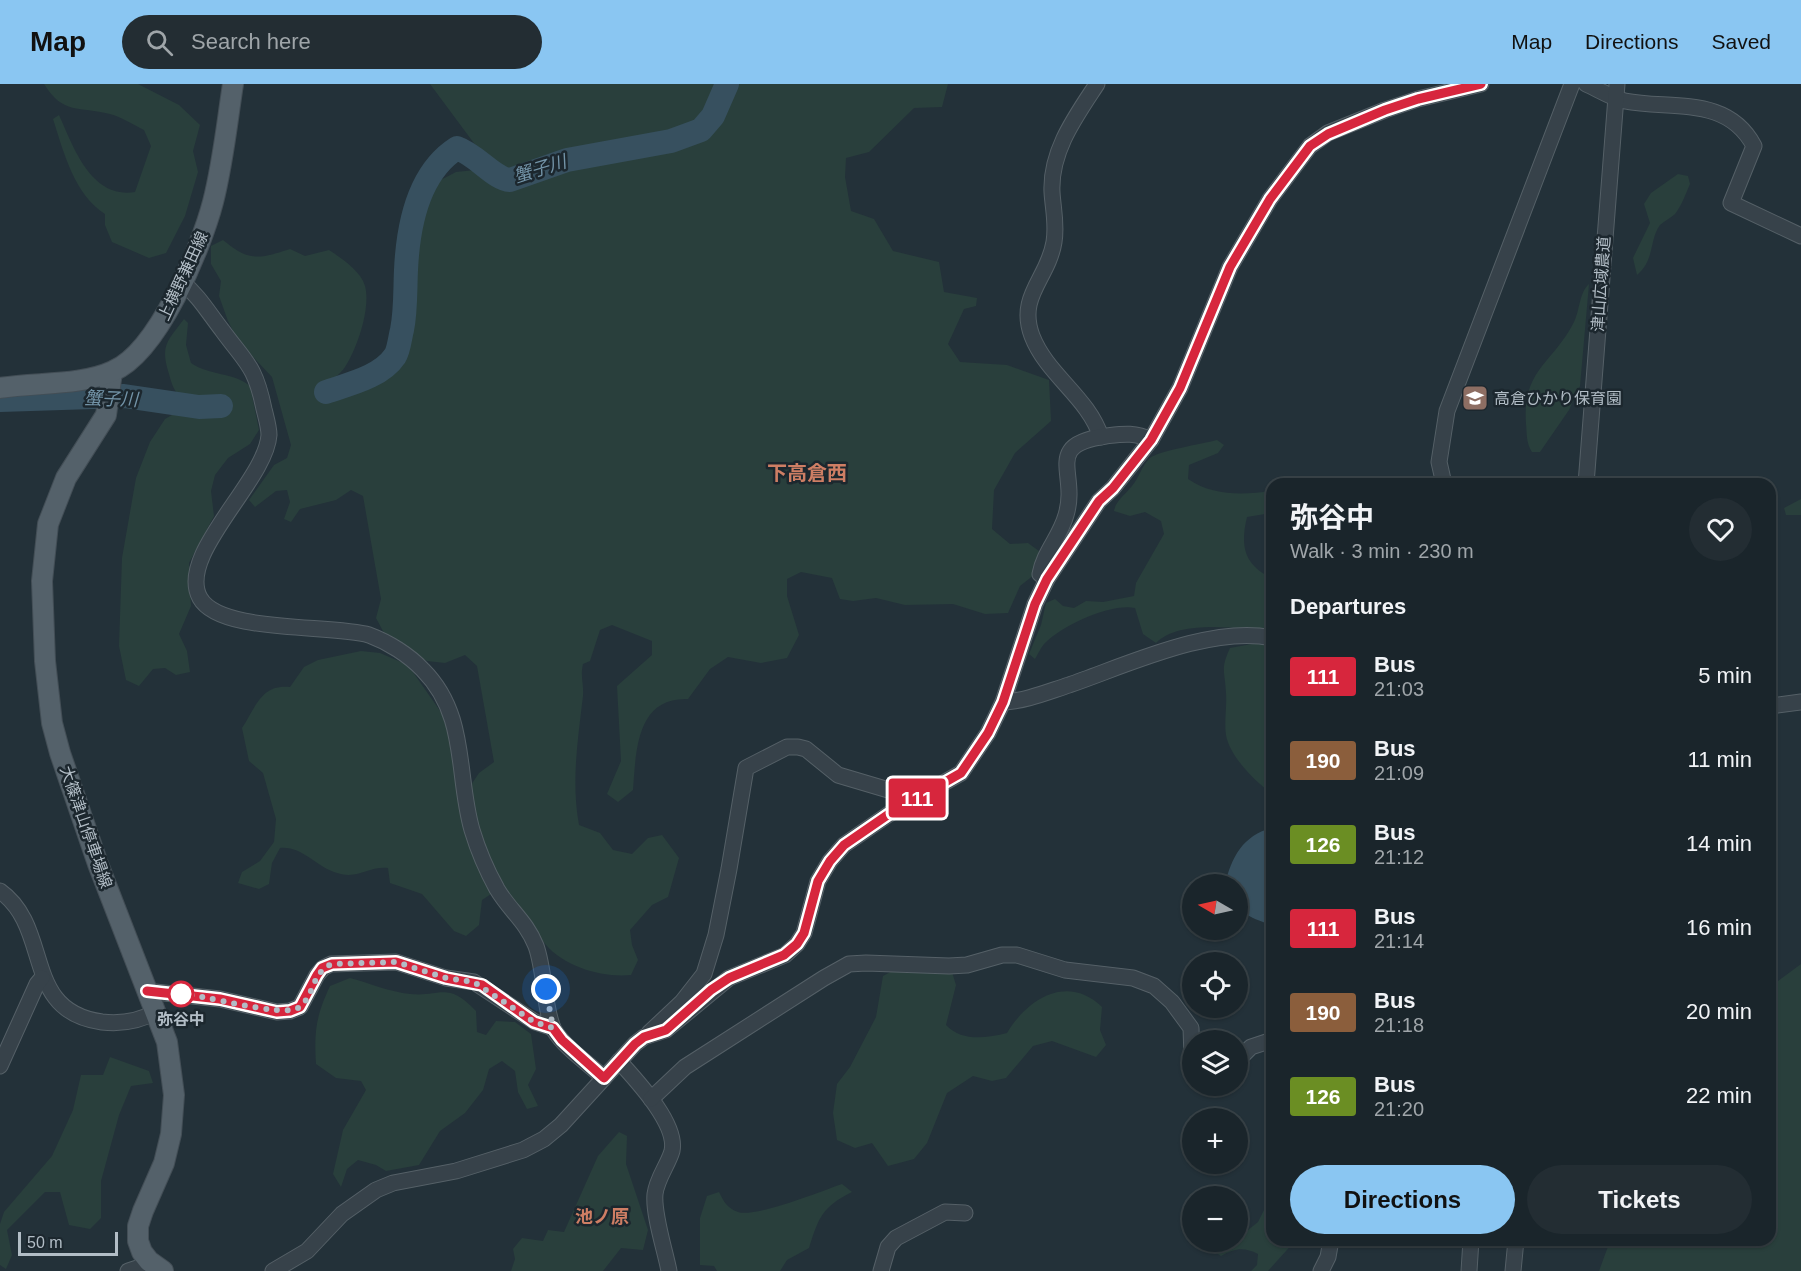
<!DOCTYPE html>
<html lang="en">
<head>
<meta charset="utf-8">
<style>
	body { margin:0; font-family:Helvetica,"Noto Sans JP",sans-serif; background:#232d33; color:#f1f3f6; height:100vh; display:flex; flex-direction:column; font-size:22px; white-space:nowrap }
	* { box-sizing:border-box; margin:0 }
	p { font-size:20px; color:#9fa5a9 }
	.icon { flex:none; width:33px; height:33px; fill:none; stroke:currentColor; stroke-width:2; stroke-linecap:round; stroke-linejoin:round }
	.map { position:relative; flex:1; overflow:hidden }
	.drawer { position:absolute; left:1266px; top:394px; width:510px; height:768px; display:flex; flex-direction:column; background:#1a252b; border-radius:18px; box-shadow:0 2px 4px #0004,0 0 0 2px #384247 }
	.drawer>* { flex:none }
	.badge { padding:0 12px; border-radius:4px; font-size:21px; line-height:39px }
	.needle { width:39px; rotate:279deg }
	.fabs { position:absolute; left:1182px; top:790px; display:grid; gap:12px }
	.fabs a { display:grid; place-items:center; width:66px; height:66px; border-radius:50%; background:#1a252b; box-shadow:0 2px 4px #0004,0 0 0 2px #384247; font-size:30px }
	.scale { position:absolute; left:18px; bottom:15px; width:100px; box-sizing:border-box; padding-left:6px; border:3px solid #b2bdc6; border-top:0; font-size:16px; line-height:21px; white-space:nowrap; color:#b2bdc6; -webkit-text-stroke:4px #1c272e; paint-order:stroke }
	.you { position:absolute; width:30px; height:30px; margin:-15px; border:4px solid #fff; border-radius:50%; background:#1a73e8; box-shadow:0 0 0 9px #1a73e833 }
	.map>.badge { position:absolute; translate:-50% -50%; box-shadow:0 0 0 3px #fff }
	h2 { padding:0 24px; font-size:22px; line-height:54px }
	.round { display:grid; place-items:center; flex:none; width:63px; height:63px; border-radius:32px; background:#232d33 }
	.head { display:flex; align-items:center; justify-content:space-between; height:102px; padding:0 24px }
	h1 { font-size:28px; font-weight:700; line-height:45px }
	.button { display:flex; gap:12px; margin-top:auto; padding:12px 24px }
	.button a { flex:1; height:69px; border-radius:36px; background:#8ac6f2; color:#111; font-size:24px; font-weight:700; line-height:69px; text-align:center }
	.button a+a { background:#232d33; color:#f1f3f6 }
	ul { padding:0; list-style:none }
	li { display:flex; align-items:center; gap:18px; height:84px; padding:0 24px }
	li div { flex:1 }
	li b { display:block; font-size:22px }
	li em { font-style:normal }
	li .badge { min-width:66px; font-weight:700; text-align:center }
	header { display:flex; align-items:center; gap:36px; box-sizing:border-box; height:84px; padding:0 30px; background:#8ac6f2; color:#111 }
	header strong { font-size:28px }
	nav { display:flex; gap:33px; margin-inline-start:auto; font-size:21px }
	.search { width:420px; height:54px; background:#232d33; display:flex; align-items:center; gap:15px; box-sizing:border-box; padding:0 21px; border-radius:33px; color:#9fa5a9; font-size:22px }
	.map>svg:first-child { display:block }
	.green { fill:#293f3c }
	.water { fill:#37505f }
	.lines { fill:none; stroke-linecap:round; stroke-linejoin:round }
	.river { stroke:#37505f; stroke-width:24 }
	.minor-casing { stroke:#556067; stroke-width:17 }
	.major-casing { stroke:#434e56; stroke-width:22 }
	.minor { stroke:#37424a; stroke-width:15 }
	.major { stroke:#54616a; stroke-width:20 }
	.line-casing { stroke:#fff; stroke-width:14 }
	.line { stroke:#d7263d; stroke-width:9 }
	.walk { stroke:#b2bdc6; stroke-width:6; stroke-dasharray:0 10.8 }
	.stop-dot { fill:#fff; stroke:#d7263d; stroke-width:3 }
	.labels { text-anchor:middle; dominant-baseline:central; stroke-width:5; stroke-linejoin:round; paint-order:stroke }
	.street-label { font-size:16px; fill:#b2bdc6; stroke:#1c272e }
	.poi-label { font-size:16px; fill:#b2bdc6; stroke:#1c272e; text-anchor:start }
	.stop-label { font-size:16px; font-weight:bold; fill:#b2bdc6; stroke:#1c272e }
	.water-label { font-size:18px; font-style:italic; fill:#7394a8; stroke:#1c272e }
	.neighbourhood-label { font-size:18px; font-weight:bold; fill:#ce7e64; stroke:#1c272e }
	.quarter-label { font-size:20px; font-weight:bold; fill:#ce7e64; stroke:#1c272e }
</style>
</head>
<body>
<header>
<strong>Map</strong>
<div class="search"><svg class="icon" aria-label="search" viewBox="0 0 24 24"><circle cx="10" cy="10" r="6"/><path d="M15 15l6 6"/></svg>Search here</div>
<nav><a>Map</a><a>Directions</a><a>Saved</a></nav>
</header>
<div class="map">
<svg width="1801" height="1187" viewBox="0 0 1801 1187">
	<rect width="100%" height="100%" fill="#233139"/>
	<!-- green -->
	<g class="green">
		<path d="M44,0h94l41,21 21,20 -7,26 5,21 -13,44 -19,37 -17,5 -37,-16 -7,-17v-11c-31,-20 -41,-61 -52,-95l6,-4c15,33 32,84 76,77l16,-46 -7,-16c-10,-5 -23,-13 -34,-16 -31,-8 -47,1 -66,-30z"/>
		<path d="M430,0h518l-6,23 -28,1 -45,44 -23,6 -1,19 6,34 23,8 19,32 46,11 5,30 33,6 -1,8 -12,3 -16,35 12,18 47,3 42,15 2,41 -36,32 -21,37 -2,39 18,15 18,-1 11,8 -5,24 -14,11 -12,27 -23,1 -32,-10 -48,1 -29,-7 -23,3 -13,-2 -8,-21 -31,-6 -14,7v17l12,39 -12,23 -26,5 -33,-6 -18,12 -22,30c-52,-2 -52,53 -55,91l-15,12 -11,-8 14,-33 -4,-75 35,-31v-14l-40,-16 -12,5 -10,31 -7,3c-3,13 1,20 0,32 -5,43 -12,85 -4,129l21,8 13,17 19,4 16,-16 14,-3 17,23 -11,39 -16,8 -22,25 2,15 6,15 -7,15c-28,3 -66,-8 -85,-30 -23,-27 -14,-41 -55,-51l-9,6 -3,25 -13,11 -12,-5 -32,-37 -32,-11 -2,-15c-21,-2 -30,13 -54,4 -20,-7 -32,-26 -54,-24l-8,15 -3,21 -10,5 -21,-6 4,-11 18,-11 14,-19 2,-23 -13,-46 -14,-12 -7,-33c14,-21 19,-44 48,-41l14,-20 14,-7 43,-9 19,2 28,12 44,63 6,52 13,5 8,-12 15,-11 -17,-96 -12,-11 -20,8 -18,-2 -43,-28 -8,-15 5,-19 -18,-103 -12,-6 -15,10 -36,9 -9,13 -7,-3 6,-17 -3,-12 -11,1 -21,16 -6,-7 25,-35 13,-7 4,-13 -19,-68 -34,-36 -10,-20 -9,-25 2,-15 -10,-17v-18l12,-6c26,22 36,19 67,9l15,7 24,-6c12,8 32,21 36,36 6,22 -8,63 -20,81 -8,12 -19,13 -22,29 25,-5 57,-16 74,-37 18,-22 14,-108 22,-141 3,-12 10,-23 14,-34l23,-12 19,-2 1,-24z"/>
		<path d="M1678,90l10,2 2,8c-4,9 -8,21 -15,30 -4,4 -11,7 -15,11 -11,15 -5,35 -23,50l-4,-17 17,-35 -6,-19 7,-11z"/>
		<path d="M1589,200l-9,102 -11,24 -29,42h-8c-6,-9 -5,-18 -6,-28 -4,-55 26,-59 48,-102 6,-12 5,-29 15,-38z"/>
		<path d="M184,235l4,4 -2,22 5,18c19,13 42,9 59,23l9,44 -9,14 -22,14 -13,17 -4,16 3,25 -25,47 2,43 -12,28 8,17 3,21 -14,3 -11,-7 -12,1 -14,17 -13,-6 -7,-34 3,-88 14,-80 14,-36 15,-23 12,-7 44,-3 2,-7 -41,-3c-8,-8 -10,-14 -13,-25 -9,-29 -2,-32 15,-55z"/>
		<path d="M1217,356l7,5 -6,8 -29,12 -1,14c25,17 54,16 84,12v18l-7,5 -18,3c-7,29 -3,48 25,61v54c-31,-4 -93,-13 -116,11l-13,-9 -8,-26c-24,-5 -72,17 -90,35 -4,4 -7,11 -10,16l-6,-5 12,-29 5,-22 9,-4 8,7 11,2 12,-7 17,1 31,-6 2,-13 28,-49 -3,-13 -16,-9 -15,4 -16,-5c2,-11 11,-16 18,-25 7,-8 10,-21 18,-28 8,-7 52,-14 67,-18z"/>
		<path d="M1801,415v16h-15l-2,-7z"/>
		<path d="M1257,559l15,5v146c-17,-13 -42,-37 -46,-59 -2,-13 1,-28 0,-42 -1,-23 -6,-23 4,-45z"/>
		<path d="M1801,880v307h-202l11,-30 160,-1v-253z"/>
		<path d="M896,885l56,3 4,13 -10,40c16,17 40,13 61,8 21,-35 61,-59 95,-26l-2,23 6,15 -10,12 -44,-16 -19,5 -27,32 -14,3 -19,-5 -26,17 -20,50 -13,16 -26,7 -16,-23 -17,5 -18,-8 -4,-27 4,-29 13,-17 26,-50 7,-41z"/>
		<path d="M350,894c19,5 40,14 60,16 32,3 37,-13 66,17l1,21 9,3 10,-14 19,1 16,12 5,35 -8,16 10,21 -11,3 -9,-17 -3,-21 -13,-10 -13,8 -6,21 -18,23 -25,18 -21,34 -33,6 -10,-6 -18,-5 -11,9 -6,18 -8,-13 10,-44 23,-40 -5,-9 -25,-3 -20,-14c-2,-33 0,-48 14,-78z"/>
		<path d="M110,973l39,14 4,12 -22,3 -12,29 -18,66v37l-11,11 -21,-4 -9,-33h-15l-38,38 5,25 -6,14 -6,-4v-41l4,-12 48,-56 21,-46 8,-35h22z"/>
		<path d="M619,1048l8,4 -1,28 22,66 -5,20 -22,-2 -18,23h-92l4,-12 -2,-10 9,-11 21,3 5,-11 16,2 34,-76z"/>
		<path d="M842,1100l10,8c-30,15 -33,25 -43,56l-22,12 -7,11h-63l-3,-5 -14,-1v-47l7,-22 12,-4c5,10 8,16 19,20 17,6 84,-21 104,-28z"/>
		<path d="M1272,1110v46l23,1 -27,30h-17l6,-6 1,-11c-14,-7 -23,-6 -37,2l-6,-4 4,-6 19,-4v-4l20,-16z"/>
	</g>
	<!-- water -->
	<path class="water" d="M1272,744v97c-26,-9 -34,-10 -34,-40h-13c6,-27 18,-50 47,-57z"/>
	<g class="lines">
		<!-- river -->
		<g class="river">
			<path d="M326,308c23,-8 55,-15 69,-36 4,-6 5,-19 7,-26 4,-20 3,-40 4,-60 2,-44 12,-97 51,-122 20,7 37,31 53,32l57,-20 104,-19 30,-11 12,-14 14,-32"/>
			<path d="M0,316l124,-4 75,11 22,-1"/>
		</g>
		<defs>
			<g id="minor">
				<path d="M1097,0c-21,32 -47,67 -45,108 1,17 5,32 2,50 -6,37 -37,54 -22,94 15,39 56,61 69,101"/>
				<path d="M1586,0c12,5 25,14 39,17 46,9 102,-6 129,45l-23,57 70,33"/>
				<path d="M181,197c18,15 27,31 41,49 24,33 33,35 42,79 2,8 5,18 5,26 -3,46 -93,120 -69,163 20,36 133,26 169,37 19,7 40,20 54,35 45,45 33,104 49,160 6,20 15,41 25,59 13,22 29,32 39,57 9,25 8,64 18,84 11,18 35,34 50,48"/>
				<path d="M1444,400l-5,-22 8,-51 125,-327"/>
				<path d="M1586,400l31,-400"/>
				<path d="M1047,495l-7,-5c4,-22 20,-37 26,-59 13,-42 -24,-70 40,-79 17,-2 29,-4 45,4"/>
				<path d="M1003,618c23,-1 44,-10 66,-17 58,-20 143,-60 203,-47"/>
				<path d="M1770,622l31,-4"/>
				<path d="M0,807c53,38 21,120 102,131 19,2 36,0 53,-10"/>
				<path d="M146,907l74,8 57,13 13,-1 10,-4 17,-32 6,-7 8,-4 65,-2 50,16 28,4 61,40 18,6"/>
				<path d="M649,949l33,-31 22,-28 12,-39 13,-66 17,-101 41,-21h11l8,2 32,26 64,19 11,6"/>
				<path d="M1238,976l13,-13 21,-7"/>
				<path d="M619,977c17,19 59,63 53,90 -4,14 -15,27 -17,43 -2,20 10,56 14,77"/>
				<path d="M0,982l37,-82 5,-6"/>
				<path d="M651,1015l34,-32 139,-89 25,-14 17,-1 83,3 18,-1 35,-10h15l48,15 68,8 21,8 18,16 19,26 1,29"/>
				<path d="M128,1187l15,-5 6,-5"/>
				<path d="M273,1187l34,-20 35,-37 34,-24 17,-7 63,-12 67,-21 21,-11 17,-14 74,-81 9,-7 22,-7 63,-52 56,-23 12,-11 7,-11 14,-52 12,-20 14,-16 45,-31 72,-41 27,-40 15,-31 32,-98 12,-25 52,-78 14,-13 38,-48 29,-52 50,-121 40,-68 40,-53 18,-13 57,-23 33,-11 63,-15"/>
				<path d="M881,1187l7,-24 8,-9 49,-26 20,1"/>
				<path d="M1321,1187l7,-14 3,-17"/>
				<path d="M1469,1187l2,-31"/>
				<path d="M1513,1187l3,-31"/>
			</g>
			<g id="major">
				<path d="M112,288l-6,43 -40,63 -18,46 -6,57 3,80 7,62 8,30 38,111 69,178 7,53 -3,39 -7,29 -21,48 -5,15v15l4,11 7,9 14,10"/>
				<path d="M0,304c36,-6 80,-2 113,-17 45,-19 88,-123 100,-169 10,-39 14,-79 20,-118"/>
			</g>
		</defs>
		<!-- minor casing -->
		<use href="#minor" class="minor-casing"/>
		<!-- major casing -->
		<use href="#major" class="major-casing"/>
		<!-- minor -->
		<use href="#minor" class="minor"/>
		<!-- major -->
		<use href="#major" class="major"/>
	</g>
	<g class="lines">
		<defs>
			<path id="line" d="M147,907l73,8 57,13 13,-1 10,-4 17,-32 5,-7 10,-4 64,-2 50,16 36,7 52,37 19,6 9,12 42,38 31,-34 9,-7 22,-7 45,-40 18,-12 55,-23 13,-11 7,-11 14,-52 12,-20 14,-16 45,-31 72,-41 27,-40 15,-31 32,-98 12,-25 52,-78 14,-13 38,-48 29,-52 50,-121 40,-68 40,-53 18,-12 57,-24 33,-11 63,-15"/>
		</defs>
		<!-- line casing -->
		<use href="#line" class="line-casing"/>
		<!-- line -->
		<use href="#line" class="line"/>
		<!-- walk -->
		<path class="walk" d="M181,910c20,0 101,24 117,14 17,-11 13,-36 34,-44l64,-2 50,16 28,4 60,40 19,6 -7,-39"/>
	</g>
	<!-- icons -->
	<defs>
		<symbol id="school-square" viewBox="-11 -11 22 22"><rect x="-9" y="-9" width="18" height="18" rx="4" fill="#8d6e63" stroke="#1c272e"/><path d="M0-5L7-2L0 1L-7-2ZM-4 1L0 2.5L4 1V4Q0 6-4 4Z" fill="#fff"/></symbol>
	</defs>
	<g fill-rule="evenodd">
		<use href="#school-square" x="1460" y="299" width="30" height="30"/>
	</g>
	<!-- markers -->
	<circle class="stop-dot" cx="181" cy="910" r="12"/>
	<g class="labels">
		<!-- street labels -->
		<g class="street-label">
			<text transform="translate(183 192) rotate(-65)">上横野兼田線</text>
			<text transform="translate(1601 200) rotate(-86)">津山広域農道</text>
			<text transform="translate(86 743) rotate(71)">大篠津山停車場線</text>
		</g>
		<!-- poi labels -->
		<g class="poi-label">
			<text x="1494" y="314">高倉ひかり保育園</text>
		</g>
		<!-- stop labels -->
		<g class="stop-label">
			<text x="181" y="935">弥谷中</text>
		</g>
		<!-- water labels -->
		<g class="water-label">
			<text transform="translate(540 85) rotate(-17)">蟹子川</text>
			<text transform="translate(111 315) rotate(2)">蟹子川</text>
		</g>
		<!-- neighbourhood labels -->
		<g class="neighbourhood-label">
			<text x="602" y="1133">池ノ原</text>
		</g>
		<!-- quarter labels -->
		<g class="quarter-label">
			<text x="807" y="389">下高倉西</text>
		</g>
	</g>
</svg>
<div class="fabs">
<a><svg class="needle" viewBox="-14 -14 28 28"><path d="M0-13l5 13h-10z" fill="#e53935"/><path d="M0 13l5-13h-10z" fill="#9fa5a9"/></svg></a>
<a><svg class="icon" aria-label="locate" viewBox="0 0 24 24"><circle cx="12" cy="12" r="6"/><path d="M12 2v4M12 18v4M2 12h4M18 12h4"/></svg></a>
<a><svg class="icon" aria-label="layers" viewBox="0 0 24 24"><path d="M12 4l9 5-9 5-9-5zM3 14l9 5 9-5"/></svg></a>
<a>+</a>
<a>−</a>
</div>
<div class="scale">50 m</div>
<div class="you" style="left:546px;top:905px"></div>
<b class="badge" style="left:917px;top:714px;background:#d7263d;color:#fff">111</b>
<section class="drawer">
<div class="head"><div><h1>弥谷中</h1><p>Walk · 3 min · 230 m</p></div><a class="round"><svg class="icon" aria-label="heart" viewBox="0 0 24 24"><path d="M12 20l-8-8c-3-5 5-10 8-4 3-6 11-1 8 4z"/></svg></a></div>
<h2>Departures</h2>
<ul>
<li><span class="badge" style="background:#d7263d;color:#fff">111</span><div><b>Bus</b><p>21:03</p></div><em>5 min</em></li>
<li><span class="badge" style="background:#8b5e3c;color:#fff">190</span><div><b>Bus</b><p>21:09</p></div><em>11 min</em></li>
<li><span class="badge" style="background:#6b8e23;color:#fff">126</span><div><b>Bus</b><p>21:12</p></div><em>14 min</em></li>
<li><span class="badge" style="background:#d7263d;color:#fff">111</span><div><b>Bus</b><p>21:14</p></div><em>16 min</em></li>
<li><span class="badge" style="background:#8b5e3c;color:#fff">190</span><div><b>Bus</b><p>21:18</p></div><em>20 min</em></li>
<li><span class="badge" style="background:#6b8e23;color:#fff">126</span><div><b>Bus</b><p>21:20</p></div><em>22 min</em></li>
</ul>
<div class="button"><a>Directions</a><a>Tickets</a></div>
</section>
</div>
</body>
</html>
